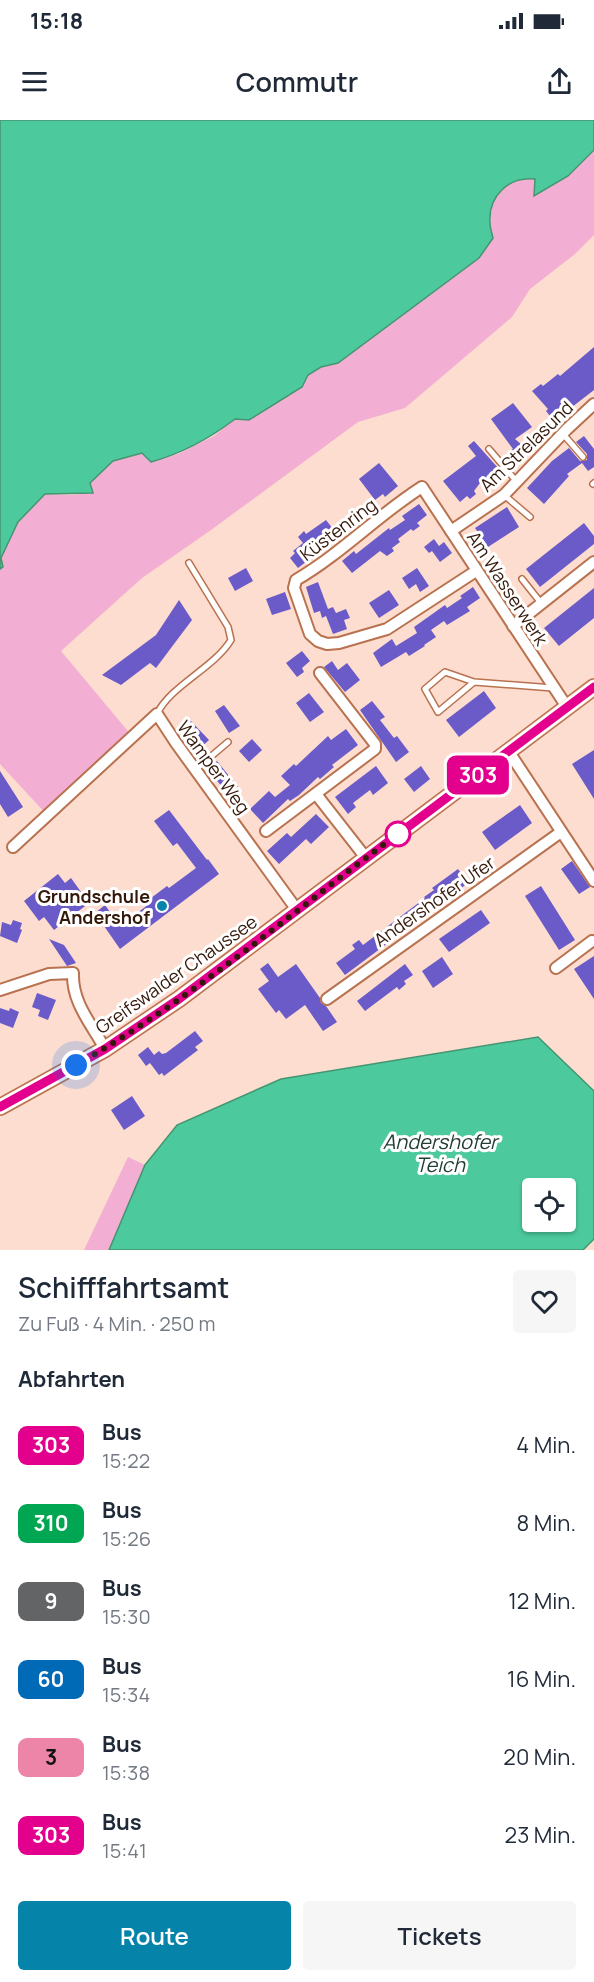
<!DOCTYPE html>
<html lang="de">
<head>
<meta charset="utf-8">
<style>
	body { margin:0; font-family:Manrope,sans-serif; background:#f6f6f7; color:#1f2937; height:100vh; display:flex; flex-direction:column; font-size:22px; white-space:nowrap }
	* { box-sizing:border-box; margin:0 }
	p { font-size:20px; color:#747a83 }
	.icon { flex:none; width:33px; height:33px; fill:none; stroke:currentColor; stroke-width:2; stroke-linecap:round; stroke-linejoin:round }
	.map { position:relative; height:1130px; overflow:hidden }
	.drawer { display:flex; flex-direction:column; background:#fff; flex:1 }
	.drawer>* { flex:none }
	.badge { padding:0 12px; border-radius:9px; font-size:21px; line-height:39px }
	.controls { position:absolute; left:522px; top:1058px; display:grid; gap:12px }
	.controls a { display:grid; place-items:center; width:54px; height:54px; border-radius:6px; background:#fff; box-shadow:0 2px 4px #0004; font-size:30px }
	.you { position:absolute; width:30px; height:30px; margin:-15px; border:4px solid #fff; border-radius:50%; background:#1a73e8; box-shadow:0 0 0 9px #1a73e833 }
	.map>.badge { position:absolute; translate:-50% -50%; box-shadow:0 0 0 3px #fff }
	h2 { padding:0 18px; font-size:22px; line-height:54px }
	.round { display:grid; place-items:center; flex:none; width:63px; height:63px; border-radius:6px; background:#f6f6f7 }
	.overview { display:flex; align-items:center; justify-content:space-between; height:102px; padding:0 18px }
	h1 { font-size:28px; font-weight:600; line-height:45px }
	.button { display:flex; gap:12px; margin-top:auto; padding:12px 18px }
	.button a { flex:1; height:69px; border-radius:6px; background:#0583a8; color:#fff; font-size:24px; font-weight:600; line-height:69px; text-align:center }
	.button a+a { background:#f6f6f7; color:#1f2937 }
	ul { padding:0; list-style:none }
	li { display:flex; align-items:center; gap:18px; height:78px; padding:0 18px }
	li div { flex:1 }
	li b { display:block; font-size:22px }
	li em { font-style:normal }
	li .badge { min-width:66px; font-weight:700; text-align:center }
	.status { display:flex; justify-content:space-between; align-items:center; height:42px; padding:0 30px; background:#fff; direction:ltr }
	.status svg { height:16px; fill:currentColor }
	header { display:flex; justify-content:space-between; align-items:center; height:78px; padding:0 18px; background:#fff; font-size:27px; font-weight:600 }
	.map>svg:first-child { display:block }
	.green { fill:#f3aed3 }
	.water { fill:#4cca9d; stroke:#459571; stroke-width:1.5; fill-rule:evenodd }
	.building { fill:#6b5bc8 }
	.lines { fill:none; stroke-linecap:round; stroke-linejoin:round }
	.service-casing { stroke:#b8724f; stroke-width:8 }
	.minor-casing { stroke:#b8724f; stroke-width:14 }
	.secondary-casing { stroke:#b8724f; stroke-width:18 }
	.service { stroke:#fff; stroke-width:5 }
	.minor { stroke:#fff; stroke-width:10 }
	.secondary { stroke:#fed9c4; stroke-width:15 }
	.line-casing { stroke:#fff; stroke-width:14 }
	.line { stroke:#e2008d; stroke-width:9 }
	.walk { stroke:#34180a; stroke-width:6; stroke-dasharray:0 10.8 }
	.stop-dot { fill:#fff; stroke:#e2008d; stroke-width:3 }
	.poi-dot { fill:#0583a8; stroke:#fff; stroke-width:2 }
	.labels { text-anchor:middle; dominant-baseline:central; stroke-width:6; stroke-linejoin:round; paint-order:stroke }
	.street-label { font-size:18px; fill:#34180a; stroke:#fff }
	.poi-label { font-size:18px; font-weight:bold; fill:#34180a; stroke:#fff; text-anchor:end }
	.water-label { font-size:20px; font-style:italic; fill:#223d32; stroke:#fff }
</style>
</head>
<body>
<div class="status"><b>15:18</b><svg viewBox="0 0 49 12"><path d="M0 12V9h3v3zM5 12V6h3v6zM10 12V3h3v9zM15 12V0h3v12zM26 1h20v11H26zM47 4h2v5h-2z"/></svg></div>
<header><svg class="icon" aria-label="menu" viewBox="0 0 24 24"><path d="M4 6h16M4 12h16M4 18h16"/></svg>Commutr<svg class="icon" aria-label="share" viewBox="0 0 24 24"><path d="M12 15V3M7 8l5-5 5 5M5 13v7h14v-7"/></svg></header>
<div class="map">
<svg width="594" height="1130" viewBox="0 0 594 1130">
	<rect width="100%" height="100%" fill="#fdddcf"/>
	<!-- green -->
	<g class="green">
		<path d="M594,30v85l-19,19 -45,35 -18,28 -107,91 -47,14 -147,108 -69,48 -81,73 71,85 -85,79 -47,-51v-195l3,-2 -2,-9 17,-36 27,-28 26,1 22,-2 -3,-10 23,-22 29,-8 9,9 27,-8 36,-18 21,-17 67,-32 6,-12 13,-9 17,-3 155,-125 -3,-15 2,-20 12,-16 18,-9 14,1 -2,16 34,-19z"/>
		<path d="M128,1037l17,8 -36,85h-25z"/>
	</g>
	<!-- water -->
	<g class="water">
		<path d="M0,0h594v30l-26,26 -34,20 1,-17c-26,-3 -47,17 -45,44 0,5 2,10 3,15l-14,20 -141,105 -17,4 -13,8 -6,12 -53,33 -14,-1c-26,20 -52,34 -84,43l-9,-9 -29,8 -23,22 3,10 -48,1 -27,28 -17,36 2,9 -3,2z"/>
		<path d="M538,917l56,54v148l-11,11h-474l36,-85 32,-40 104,-46zM532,1068h34v33h-34z"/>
	</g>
	<!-- building -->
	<g class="building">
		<path d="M594,227v43l-40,31 -8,-10 2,-2 -16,-18 9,-7 2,2 15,-12 2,2z"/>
		<path d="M513,283l19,24 -17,12 14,12 -9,10 -9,-11 2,-1 -22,-30z"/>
		<path d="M584,316l10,13v18l-6,4 -6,-8 -15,11 2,2 -25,28 -17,-16 25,-27 17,-13 11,13 7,-1v-6l-11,-12z"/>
		<path d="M474,321l25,28 -19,14 -6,8 2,3 -6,5 -3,-3 -7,6 -17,-21 33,-25 -8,-10z"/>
		<path d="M379,343l19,23 -13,11 -2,-3 -8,6 -16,-21z"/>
		<path d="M419,384l8,11 -10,8 3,3 -7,5 -2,-2 -13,10 2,3 -8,6 2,3 -7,5 -7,-5 -28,22 -10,-12 12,-10 2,3 33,-26 1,2 15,-10 -3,-4z"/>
		<path d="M507,387l12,20 -31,20 -13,-19z"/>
		<path d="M326,400l11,14 -11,8 2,3 -30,23 -8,-10 5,-5 -2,-2 10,-8 -5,-6 6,-6 2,3z"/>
		<path d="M584,403l10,13v8l-54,43 -14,-18z"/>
		<path d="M434,419l5,7 5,-4 8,11 -12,9 -8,-11 -3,2 -5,-6z"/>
		<path d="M246,448l7,13 -18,10 -7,-13z"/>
		<path d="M417,448l12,18 -9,6 -4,-8 -7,5 -7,-11z"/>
		<path d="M318,462l10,27 5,-2 3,6 10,-4 4,9 -6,2 3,9 -14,5 -7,-18 -4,2 -2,-7 -6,2 -8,-26z"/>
		<path d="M473,467l7,11 -13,9 3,4 -23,14 -3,-4 -13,9 5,7 -12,8 1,1 -16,10 -3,-4 -25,15 -8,-14 19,-14 4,7 21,-13 -3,-6 31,-22 2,3 15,-10 -2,-2z"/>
		<path d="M594,468v30l-35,28 -15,-18z"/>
		<path d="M389,470l10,15 -20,13 -10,-15z"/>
		<path d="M285,472l6,17 -19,6 -6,-16z"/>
		<path d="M179,480l13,20 -36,48 -6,-5 -29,22 -19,-10 54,-40z"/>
		<path d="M302,531l8,10 -8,7 2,4 -7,5 -11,-14z"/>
		<path d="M332,541l6,9 9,-7 13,17 -15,12 -21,-25z"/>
		<path d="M484,571l12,17 -37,29 -13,-17z"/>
		<path d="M309,573l15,19 -14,10 -14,-19z"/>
		<path d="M372,581l13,16 -5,3 14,18 3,-2 12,16 -13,10 -36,-52z"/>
		<path d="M224,585l16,21 -11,7 -14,-22z"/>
		<path d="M189,599l20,21 -14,13 -14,-17 6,-6 -5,-5z"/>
		<path d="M346,609l12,16 -26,20 2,2 -14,12 -2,-2 -19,18 -9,6 -2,-2 -25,24 -13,-14 19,-18 6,6 15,-12 -9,-9 13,-12 2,2 32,-30 3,4z"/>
		<path d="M252,619l10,11 -13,12 -10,-11z"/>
		<path d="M594,630v49l-22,-35z"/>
		<path d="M217,641l21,26 -9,7 -22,-24z"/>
		<path d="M376,646l12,17 -15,12 -3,-5 -17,13 3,4 -8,7 -13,-17z"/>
		<path d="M421,646l9,13 -16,13 -10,-13z"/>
		<path d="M0,651l23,36 -15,10 -8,-13z"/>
		<path d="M520,685l12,18 -37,27 -13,-18z"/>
		<path d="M169,690l38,50 1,-1 11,15 -99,75 -25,-36 10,-8 15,21 29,-22 -2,-3 20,-15 2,2 27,-20 -19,-25 -4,3 -19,-25z"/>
		<path d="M316,694l13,13 -18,17 -5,-5 -27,25 -12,-13 20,-18 4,4z"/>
		<path d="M572,741l18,26 -11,7 -18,-25z"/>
		<path d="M458,749l10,14 -123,92 -9,-12 19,-14 -3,-4 7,-5 4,5 62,-47 -1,-1 10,-7 -2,-2z"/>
		<path d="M58,754l7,9 6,-5 18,25 -35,27 -10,-13 -5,4 -15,-20z"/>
		<path d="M541,766l34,54 -16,10 -34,-54z"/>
		<path d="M481,790l9,13 -41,29 -10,-13z"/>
		<path d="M13,800l9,3 -2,6 2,1 -5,13 -17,-7 2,-14 9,3z"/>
		<path d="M49,819l15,6 12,18 -9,3z"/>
		<path d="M594,836v43l-20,-30z"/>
		<path d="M442,837l11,17 -20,14 -11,-17z"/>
		<path d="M268,843l10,14 18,-13 24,34 1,5 5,3 11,16 -14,9 -18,-26 -19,14 -7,-9 -3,3 -18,-24 11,-8 -9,-12z"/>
		<path d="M405,844l8,11 -9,6 2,3 -7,6 -2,-3 -32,24 -8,-10z"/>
		<path d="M37,873l19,7 -8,20 -10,-4 2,-6 -8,-3z"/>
		<path d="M0,888l9,3 1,-3 9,4 -6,16 -13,-5z"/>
		<path d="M195,911l8,10 -8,6 3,3 -34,26 -2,-3 -3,2 -9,-12 -4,3 -8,-11 10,-8 6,8 5,-4 3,3 4,-1z"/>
		<path d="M132,976l13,20 -21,14 -13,-20z"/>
	</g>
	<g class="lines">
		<defs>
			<g id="service">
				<path d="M563,314l20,23"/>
				<path d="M489,329l28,33"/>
				<path d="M593,364l1,-1"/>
				<path d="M504,375l26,22"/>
				<path d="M522,459l19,24"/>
				<path d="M474,562l-29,-10 -20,17 13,23 36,-30 79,6"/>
				<path d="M157,594c13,-28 57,-46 74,-74l-3,-13 -39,-64"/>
				<path d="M195,650l33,-28"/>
			</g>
			<g id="minor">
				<path d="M451,411l53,-36 63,-66 27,-25"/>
				<path d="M476,451l-89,58 -48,14 -12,1 -9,-3 -8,-7 -16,-46 2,-8c46,-27 82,-65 126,-93l145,220"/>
				<path d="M513,506l81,-64"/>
				<path d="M509,632l85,129"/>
				<path d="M316,674l50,64"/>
				<path d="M266,711l109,-82v-5l-55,-71"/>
				<path d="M13,727l144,-133 19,29 121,167"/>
				<path d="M556,848l36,-27"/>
				<path d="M0,870l49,-16 24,-1c-1,30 18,50 32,76"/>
				<path d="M327,879l234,-167"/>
			</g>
			<path id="secondary" d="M0,987l105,-58 74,-50 415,-312"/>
		</defs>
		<!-- service casing -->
		<use href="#service" class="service-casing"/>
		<!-- minor casing -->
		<use href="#minor" class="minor-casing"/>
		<!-- secondary casing -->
		<use href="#secondary" class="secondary-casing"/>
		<!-- service -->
		<use href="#service" class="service"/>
		<!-- minor -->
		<use href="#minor" class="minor"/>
		<!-- secondary -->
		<use href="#secondary" class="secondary"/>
	</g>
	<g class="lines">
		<defs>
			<path id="line" d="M0,987l105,-58 74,-50 415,-312"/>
		</defs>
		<!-- line casing -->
		<use href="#line" class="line-casing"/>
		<!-- line -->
		<use href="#line" class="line"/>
		<!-- walk -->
		<path class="walk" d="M76,945c115,-65 216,-153 322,-231"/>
	</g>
	<!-- markers -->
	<circle class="stop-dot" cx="398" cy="714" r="12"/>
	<circle class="poi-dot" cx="162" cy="786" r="6"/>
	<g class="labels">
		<!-- street labels -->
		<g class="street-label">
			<text transform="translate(526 326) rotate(-44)">Am Strelasund</text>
			<text transform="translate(338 409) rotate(-37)">Küstenring</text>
			<text transform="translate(508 468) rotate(57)">Am Wasserwerk</text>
			<text transform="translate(214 647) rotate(54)">Wamper Weg</text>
			<text transform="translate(434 781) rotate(-35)">Andershofer Ufer</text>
			<text transform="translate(176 854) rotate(-35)">Greifswalder Chaussee</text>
		</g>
		<!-- poi labels -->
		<g class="poi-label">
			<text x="150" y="776">Grundschule<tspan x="150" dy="21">Andershof</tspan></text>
		</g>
		<!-- water labels -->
		<g class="water-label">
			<text x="440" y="1021">Andershofer<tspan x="440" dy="23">Teich</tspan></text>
		</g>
	</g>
</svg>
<div class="controls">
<a><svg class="icon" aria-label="locate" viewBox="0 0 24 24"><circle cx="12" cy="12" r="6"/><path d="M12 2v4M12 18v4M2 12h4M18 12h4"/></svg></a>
</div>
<div class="you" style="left:76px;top:945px"></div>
<b class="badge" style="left:478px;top:655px;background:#e2008d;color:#fff">303</b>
</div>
<section class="drawer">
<div class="overview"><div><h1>Schifffahrtsamt</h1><p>Zu Fuß · 4 Min. · 250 m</p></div><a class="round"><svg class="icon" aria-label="heart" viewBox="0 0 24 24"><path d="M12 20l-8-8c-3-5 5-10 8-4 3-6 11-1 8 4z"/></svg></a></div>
<h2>Abfahrten</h2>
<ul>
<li><span class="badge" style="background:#e2008d;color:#fff">303</span><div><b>Bus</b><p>15:22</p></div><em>4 Min.</em></li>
<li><span class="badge" style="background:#00a651;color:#fff">310</span><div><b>Bus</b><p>15:26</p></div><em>8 Min.</em></li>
<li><span class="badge" style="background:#636466;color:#fff">9</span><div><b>Bus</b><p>15:30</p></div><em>12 Min.</em></li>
<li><span class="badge" style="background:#006ab7;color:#fff">60</span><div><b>Bus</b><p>15:34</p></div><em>16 Min.</em></li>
<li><span class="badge" style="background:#ec85a8;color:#111">3</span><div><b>Bus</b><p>15:38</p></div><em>20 Min.</em></li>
<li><span class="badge" style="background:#e2008d;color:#fff">303</span><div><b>Bus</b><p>15:41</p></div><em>23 Min.</em></li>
</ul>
<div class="button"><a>Route</a><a>Tickets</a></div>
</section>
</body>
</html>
